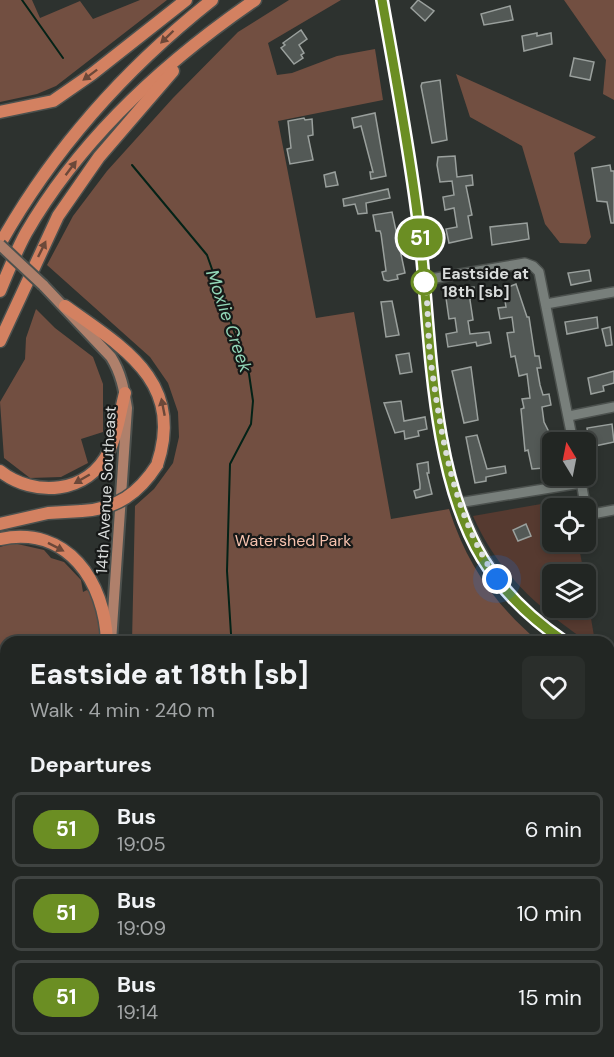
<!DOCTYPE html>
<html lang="en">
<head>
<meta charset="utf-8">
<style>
	body { margin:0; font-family:"DM Sans",sans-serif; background:#2a2e2b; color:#f1f3f6; height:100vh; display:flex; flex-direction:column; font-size:22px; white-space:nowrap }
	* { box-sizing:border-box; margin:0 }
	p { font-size:20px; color:#a2a5a6 }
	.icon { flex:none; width:33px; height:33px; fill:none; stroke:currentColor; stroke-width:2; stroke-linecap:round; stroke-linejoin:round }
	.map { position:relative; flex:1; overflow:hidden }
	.sheet { position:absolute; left:0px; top:636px; width:615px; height:422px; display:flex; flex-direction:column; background:#222623; border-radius:18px 18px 0 0; box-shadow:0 3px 9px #0003,0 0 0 2px #3f4341 }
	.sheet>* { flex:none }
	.badge { padding:0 12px; border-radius:20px; font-size:21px; line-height:39px }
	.needle { width:39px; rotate:350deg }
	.buttons { position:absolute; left:542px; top:432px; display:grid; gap:12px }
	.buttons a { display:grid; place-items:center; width:54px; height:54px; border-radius:9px; background:#222623; box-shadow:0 3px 9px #0003,0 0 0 2px #3f4341; font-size:30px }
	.you { position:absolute; width:30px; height:30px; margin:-15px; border:4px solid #fff; border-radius:50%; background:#1a73e8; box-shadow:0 0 0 9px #1a73e833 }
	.map>.badge { position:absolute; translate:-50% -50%; box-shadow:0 0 0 3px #fff }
	h2 { padding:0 30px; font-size:22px; line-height:54px }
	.round { display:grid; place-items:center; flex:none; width:63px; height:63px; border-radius:9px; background:#2a2e2b }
	.summary { display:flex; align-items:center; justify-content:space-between; height:102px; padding:0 30px }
	h1 { font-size:28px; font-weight:800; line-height:45px }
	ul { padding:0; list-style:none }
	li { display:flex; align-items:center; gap:18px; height:75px; margin:0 12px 9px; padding:0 18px; border:3px solid #3f4341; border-radius:9px }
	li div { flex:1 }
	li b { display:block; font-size:22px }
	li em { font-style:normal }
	li .badge { min-width:66px; font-weight:700; text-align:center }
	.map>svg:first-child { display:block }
	.green { fill:#563a30 }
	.forest { fill:#724f41 }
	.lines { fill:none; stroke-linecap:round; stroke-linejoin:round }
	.stream { stroke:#042217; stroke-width:2 }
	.building { fill:#535956; stroke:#9aa09d; stroke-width:1.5 }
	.minor-casing { stroke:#4c514e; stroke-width:12 }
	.major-casing { stroke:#4c514e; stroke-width:14 }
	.highway-casing { stroke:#4c514e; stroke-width:15 }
	.minor { stroke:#787f7b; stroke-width:9 }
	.major { stroke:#af806b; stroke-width:10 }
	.highway { stroke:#d38161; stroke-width:12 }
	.major-bridge-casing { stroke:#4c514e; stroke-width:14; stroke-linecap:butt }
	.highway-bridge-casing { stroke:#4c514e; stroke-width:15; stroke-linecap:butt }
	.major-bridge { stroke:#af806b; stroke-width:10 }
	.highway-bridge { stroke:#d38161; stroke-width:12 }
	.oneway { fill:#6c4839 }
	.line-casing { stroke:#fff; stroke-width:14 }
	.line { stroke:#6b8e23; stroke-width:9 }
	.walk { stroke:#dadddc; stroke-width:6; stroke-dasharray:0 10.8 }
	.stop-dot { fill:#fff; stroke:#6b8e23; stroke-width:3 }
	.labels { text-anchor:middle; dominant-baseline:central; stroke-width:4.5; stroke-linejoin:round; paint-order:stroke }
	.stop-label { font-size:16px; font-weight:bold; fill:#dadddc; stroke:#171918; text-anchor:start }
	.street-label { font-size:16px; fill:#dadddc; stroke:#171918 }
	.park-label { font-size:16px; fill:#f7c3af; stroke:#171918 }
	.water-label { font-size:18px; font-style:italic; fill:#92d7b8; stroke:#171918 }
</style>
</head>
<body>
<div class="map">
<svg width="614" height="1057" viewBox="0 0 614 1057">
	<rect width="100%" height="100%" fill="#2d322f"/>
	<!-- green -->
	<path class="green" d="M570,499l2,9h-20v34h26l6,32h-32v34h33v-25l10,59c-11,0 -22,-11 -31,-17 -40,-30 -71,-63 -91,-109z"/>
	<!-- forest -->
	<g class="forest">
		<path d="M0,0h32l8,18 40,-17 13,18 47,-19h27l-111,86 -19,8 -37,8z"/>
		<path d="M289,0h52l-73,43 9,32 15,-2 45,-17 38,-7 8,51 -105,21 38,197 38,-6 37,207 58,-10c17,54 46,96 90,133h-407l3,-136 19,-17 19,-26 6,-26 -1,-25 -10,-29 -18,-26 -103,-92 26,-49 34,-45 66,-73 65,-66z"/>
		<path d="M564,0h50v100l-11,-6 3,-34z"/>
		<path d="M456,74l140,63 -22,16 17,84 -5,7 -26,-1 -15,-19 -23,-78 -52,-29z"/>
		<path d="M36,309l19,19 38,29 10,27v48l-22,7 7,24 -27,14 -31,1 -26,-20 -4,-56 25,-43 1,-21z"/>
		<path d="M13,543l31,7 7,8 13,4 17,18 2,12 4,-2 13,12 2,40h-96v119l-6,-2v-212z"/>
		<path d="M609,681l5,2v374h-308l-2,-5h305z"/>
		<path d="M0,912h6v96l-6,1z"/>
		<path d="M91,1052h190l-32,5h-157z"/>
	</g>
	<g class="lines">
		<!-- stream -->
		<g class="stream">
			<path d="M22,0l41,58"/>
			<path d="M132,165l75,90 42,119 4,27 -2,23 -21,40 -3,107 4,63 6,8"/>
			<path d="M609,808l5,-1"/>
			<path d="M609,1022l5,-38"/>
			<path d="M608,1052l1,5"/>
		</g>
	</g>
	<!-- building -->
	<g class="building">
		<path d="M418,0l16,11 -9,10 -14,-13z"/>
		<path d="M510,6l3,14 -29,5 -3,-11z"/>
		<path d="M301,30l6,9 -8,6 5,8 -3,2 2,3 -9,6 -13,-16 4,-3 -2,-2z"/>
		<path d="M537,33v3l14,-3 1,11 -28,7 -2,-15z"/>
		<path d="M574,58l20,4 -4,18 -20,-4z"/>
		<path d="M440,80l7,60 -15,3 -11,-57 1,-3z"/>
		<path d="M375,113l11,63 -15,3 -1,-7h3l-12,-46 -7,2 -2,-10z"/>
		<path d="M304,118l1,2 7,-1 1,16 -5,1 5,24 -23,4 -3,-15 4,-1 -3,-27z"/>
		<path d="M455,156l2,21 15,-2 1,10 -7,1 6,29 -4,1 4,22 -23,5 -3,-14 11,-2 -3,-19 -9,2 -2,-13 11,-2 -2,-14 -12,1 -3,-17 1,-8z"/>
		<path d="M610,165l1,6h3v52h-3l-4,-21 -10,-1 -5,-33z"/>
		<path d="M335,172l3,13 -12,2 -2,-12z"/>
		<path d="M388,189l2,9 -24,5 1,10 -9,1 -3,-10 -11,2 -1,-7z"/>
		<path d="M392,212l13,61 -8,2 1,4 -10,2 -4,-1 -2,-8 4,-1 -5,-37 -1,-3h-4l-3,-16z"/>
		<path d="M527,223l2,16 -37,6 -2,-18z"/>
		<path d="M589,270l2,11 -20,4 -3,-12z"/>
		<path d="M516,284l11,33h2l6,39h4l2,12h-4l3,17 3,10 6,-1 2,11 -9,2 2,15 10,20 -2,29 -7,1 -1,-4 -12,1 -4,-19 -3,1 -4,-42 3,-1 -2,-9 8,-1 -3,-24 -8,2 -4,-20 -4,1 -4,-24 7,-1 -2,-15 -12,2 -2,-11 8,-1 -3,-18z"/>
		<path d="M474,287l1,7 -4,1 -1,5 3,20 -5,1 2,13 19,-2 2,11 -14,3 -1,-4 -28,5 -2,-13 11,-2 -2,-14 -6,1 -4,-28z"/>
		<path d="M392,301l7,34 -13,2 -5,-35z"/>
		<path d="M597,317l1,11 -31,6 -2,-12z"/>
		<path d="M610,327l2,18 -6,1 -4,-17z"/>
		<path d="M409,353l3,19 -12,2 -4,-19z"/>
		<path d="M471,367l7,53 -14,3 -12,-52z"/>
		<path d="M614,371v12l-11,3 1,5 -13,3 -3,-16z"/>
		<path d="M401,401l3,20 21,-4 2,12 -9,2 1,5 -14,3 -1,-8 -9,2 -11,-30z"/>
		<path d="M612,424l2,18 -24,5 -3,-19z"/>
		<path d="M477,435l10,34 18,-3 1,7 -20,4v4l-11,2 -9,-46z"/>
		<path d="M428,462l1,11h-2l5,21 -16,4 -2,-7 6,-2v-5l-3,-20z"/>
		<path d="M526,524l5,12 -13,5 -5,-11z"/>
	</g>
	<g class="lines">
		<defs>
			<g id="minor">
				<path d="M382,0c12,73 26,147 36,220 20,152 3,325 147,422"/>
				<path d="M424,280l101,-17 8,3 6,6 34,170"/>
				<path d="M546,304l68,-12"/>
				<path d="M569,416l45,-9"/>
				<path d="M580,476l7,39 27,-5"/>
				<path d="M458,503l123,-20"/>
				<path d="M609,667l5,3"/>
				<path d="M0,861l6,-3"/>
			</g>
			<g id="major">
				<path d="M43,285l68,72c10,16 13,32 16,51l-16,234"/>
				<path d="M0,763l6,1"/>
				<path d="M0,774l6,5"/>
				<path d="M394,1052l3,5"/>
			</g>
			<g id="highway">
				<path d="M0,112l53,-11 39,-27 94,-74"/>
				<path d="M0,244c54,-96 126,-176 212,-244"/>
				<path d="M0,291c8,-19 16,-40 26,-58 55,-95 140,-172 229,-233"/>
				<path d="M65,306c59,42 120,76 92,159"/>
				<path d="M0,341l58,-125 41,-59 74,-86"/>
				<path d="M0,471c34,27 89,23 109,-20 9,-18 11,-39 16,-58"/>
				<path d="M0,524l48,-11 34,-2"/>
				<path d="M0,539c68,-14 105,43 107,103"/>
			</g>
		</defs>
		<!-- minor casing -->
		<use href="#minor" class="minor-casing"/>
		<!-- major casing -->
		<use href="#major" class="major-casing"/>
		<!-- highway casing -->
		<use href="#highway" class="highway-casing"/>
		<!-- minor -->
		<use href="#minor" class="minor"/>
		<!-- major -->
		<use href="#major" class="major"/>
		<!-- highway -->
		<use href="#highway" class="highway"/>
		<defs>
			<path id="major-bridge" d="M0,245l43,40"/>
			<path id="highway-bridge" d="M82,511c35,-2 57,-18 75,-46"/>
		</defs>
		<!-- major-bridge casing -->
		<use href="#major-bridge" class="major-bridge-casing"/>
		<!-- highway-bridge casing -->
		<use href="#highway-bridge" class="highway-bridge-casing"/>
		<!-- major-bridge -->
		<use href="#major-bridge" class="major-bridge"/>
		<!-- highway-bridge -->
		<use href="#highway-bridge" class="highway-bridge"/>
	</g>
	<!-- one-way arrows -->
	<defs><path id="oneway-solid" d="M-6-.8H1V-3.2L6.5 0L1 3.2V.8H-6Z" transform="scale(1.5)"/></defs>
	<g class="oneway">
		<use href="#oneway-solid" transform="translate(167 37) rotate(136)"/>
		<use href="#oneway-solid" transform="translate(90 75) rotate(143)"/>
		<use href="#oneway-solid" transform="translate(71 168) rotate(-53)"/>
		<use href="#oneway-solid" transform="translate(42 249) rotate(-64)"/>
		<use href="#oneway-solid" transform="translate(163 407) rotate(-101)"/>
		<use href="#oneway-solid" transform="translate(82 479) rotate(150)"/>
		<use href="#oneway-solid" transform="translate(56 547) rotate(27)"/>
	</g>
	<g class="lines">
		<defs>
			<path id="line" d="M382,0c13,73 27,147 36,220 13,103 10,248 64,338 20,33 51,62 83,84"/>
		</defs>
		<!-- line casing -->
		<use href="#line" class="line-casing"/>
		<!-- line -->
		<use href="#line" class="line"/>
		<!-- walk -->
		<path class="walk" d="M424,282c4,5 4,59 6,74 11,78 22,157 67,223"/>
	</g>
	<!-- markers -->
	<circle class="stop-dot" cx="424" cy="282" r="12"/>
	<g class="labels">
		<!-- stop labels -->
		<g class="stop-label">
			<text x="442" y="273">Eastside at<tspan x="442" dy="18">18th [sb]</tspan></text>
		</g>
		<!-- street labels -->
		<g class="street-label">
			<text transform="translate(106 490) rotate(-87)">14th Avenue Southeast</text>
		</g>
		<!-- park labels -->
		<g class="park-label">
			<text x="293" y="540">Watershed Park</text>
		</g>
		<!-- water labels -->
		<g class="water-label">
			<text transform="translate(229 321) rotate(71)">Moxlie Creek</text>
		</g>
	</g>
</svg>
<div class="buttons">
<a><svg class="needle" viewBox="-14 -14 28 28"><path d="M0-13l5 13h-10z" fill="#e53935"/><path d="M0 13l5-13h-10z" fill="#a2a5a6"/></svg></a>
<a><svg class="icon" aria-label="locate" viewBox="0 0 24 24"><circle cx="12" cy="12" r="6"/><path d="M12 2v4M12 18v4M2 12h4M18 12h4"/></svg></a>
<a><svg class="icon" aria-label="layers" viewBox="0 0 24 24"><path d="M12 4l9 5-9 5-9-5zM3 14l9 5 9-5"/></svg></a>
</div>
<div class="you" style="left:497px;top:579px"></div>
<b class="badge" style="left:420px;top:238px;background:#6b8e23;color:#fff">51</b>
<section class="sheet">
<div class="summary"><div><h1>Eastside at 18th [sb]</h1><p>Walk · 4 min · 240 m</p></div><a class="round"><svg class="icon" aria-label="heart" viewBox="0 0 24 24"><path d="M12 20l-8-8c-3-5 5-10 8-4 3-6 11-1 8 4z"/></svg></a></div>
<h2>Departures</h2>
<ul>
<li><span class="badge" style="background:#6b8e23;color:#fff">51</span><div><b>Bus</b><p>19:05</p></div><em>6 min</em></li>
<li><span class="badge" style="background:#6b8e23;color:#fff">51</span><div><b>Bus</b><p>19:09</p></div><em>10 min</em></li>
<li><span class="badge" style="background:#6b8e23;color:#fff">51</span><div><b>Bus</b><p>19:14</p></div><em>15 min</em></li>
</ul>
</section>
</div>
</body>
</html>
